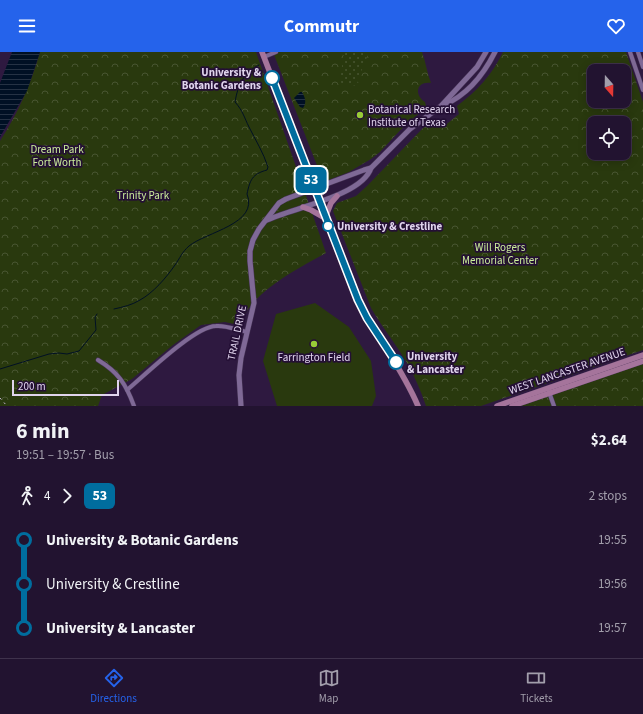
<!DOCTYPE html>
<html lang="en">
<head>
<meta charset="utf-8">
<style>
	body { margin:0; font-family:"Source Sans 3",sans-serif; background:#2e203c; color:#f1f3f6; height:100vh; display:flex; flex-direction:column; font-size:15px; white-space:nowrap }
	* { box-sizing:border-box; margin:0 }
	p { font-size:13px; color:#a29eab }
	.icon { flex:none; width:22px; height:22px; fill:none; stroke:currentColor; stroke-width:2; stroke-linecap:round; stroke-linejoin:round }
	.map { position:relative; height:354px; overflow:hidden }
	.panel { display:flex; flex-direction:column; background:#221330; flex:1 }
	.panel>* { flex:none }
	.badge { padding:0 8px; border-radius:6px; font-size:14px; line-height:26px }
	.needle { width:26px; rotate:160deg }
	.controls { position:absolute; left:587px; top:12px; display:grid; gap:8px }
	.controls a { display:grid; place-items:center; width:44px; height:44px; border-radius:8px; background:#221330; box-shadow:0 2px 10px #0003,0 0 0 1px #3f324c; font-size:20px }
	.scale { position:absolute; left:12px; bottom:10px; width:107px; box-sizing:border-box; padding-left:4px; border:2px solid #e0d4ed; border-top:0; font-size:11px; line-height:14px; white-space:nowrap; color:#e0d4ed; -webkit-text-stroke:3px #240f35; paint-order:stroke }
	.map>.badge { position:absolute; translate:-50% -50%; box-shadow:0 0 0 2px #fff }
	.legs { display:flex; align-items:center; gap:6px; height:44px; padding:0 16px; font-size:13px }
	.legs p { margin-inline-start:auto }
	.headline { display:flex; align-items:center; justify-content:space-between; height:68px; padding:0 16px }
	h1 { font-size:22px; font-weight:700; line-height:30px }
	ul { padding:0 16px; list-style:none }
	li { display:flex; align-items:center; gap:14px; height:44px; font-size:15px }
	li i { display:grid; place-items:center; width:6px; height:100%; margin:0 5px; background:currentColor }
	li i::after { content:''; width:10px; height:10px; margin:-5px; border:3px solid; border-radius:50%; background:#221330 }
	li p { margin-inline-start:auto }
	li:first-child i { background:linear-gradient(#0000 50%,currentColor 0) }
	li:last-child i { background:linear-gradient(currentColor 50%,#0000 0) }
	header { display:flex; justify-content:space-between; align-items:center; height:52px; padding:0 16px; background:#2563eb; color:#fff; font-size:18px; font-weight:700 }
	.dock { display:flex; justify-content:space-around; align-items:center; height:56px; border-top:1px solid #3f324c; background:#221330; font-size:11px; color:#a29eab }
	.dock a { display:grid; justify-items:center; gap:2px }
	.dock .active { color:#2563eb }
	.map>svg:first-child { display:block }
	.grass { fill:#29390e }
	.forest { fill:url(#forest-crowns); fill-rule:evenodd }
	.garden { fill:url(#garden-dots) }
	.water { fill:url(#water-rules) }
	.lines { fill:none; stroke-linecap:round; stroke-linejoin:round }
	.stream { stroke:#001024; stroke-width:1 }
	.minor-casing { stroke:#463455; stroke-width:5 }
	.tertiary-casing { stroke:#463455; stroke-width:6 }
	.secondary-casing { stroke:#463455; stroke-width:6 }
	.minor { stroke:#7f6996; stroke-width:4 }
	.tertiary { stroke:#7f6996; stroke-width:5 }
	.secondary { stroke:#a5749b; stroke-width:5.5 }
	.rail { stroke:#c7bad5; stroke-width:1; stroke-dasharray:2 4; stroke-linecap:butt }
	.line-1-casing { stroke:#fff; stroke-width:9 }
	.line-1 { stroke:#006d9e; stroke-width:6 }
	.stop-1-dot { fill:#fff; stroke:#006d9e; stroke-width:2 }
	.poi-dot { fill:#98cb37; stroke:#240f35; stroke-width:1.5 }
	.labels { text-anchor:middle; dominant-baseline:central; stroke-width:3.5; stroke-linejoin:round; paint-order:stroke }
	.stop-label { font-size:11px; font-weight:bold; fill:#e0d4ed; stroke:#240f35; text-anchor:start }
	.poi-label { font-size:11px; fill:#e0d4ed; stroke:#240f35; text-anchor:start }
	.park-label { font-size:11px; fill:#cbee9a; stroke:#240f35 }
	.street-label { font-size:11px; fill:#e0d4ed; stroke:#240f35 }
</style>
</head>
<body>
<header><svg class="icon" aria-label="menu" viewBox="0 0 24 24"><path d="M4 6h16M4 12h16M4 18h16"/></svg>Commutr<svg class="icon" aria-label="heart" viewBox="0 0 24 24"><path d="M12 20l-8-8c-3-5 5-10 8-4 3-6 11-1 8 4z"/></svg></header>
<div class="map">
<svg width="643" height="354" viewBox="0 0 643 354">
	<defs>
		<pattern id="forest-crowns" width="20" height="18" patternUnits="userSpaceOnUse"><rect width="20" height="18" fill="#29390e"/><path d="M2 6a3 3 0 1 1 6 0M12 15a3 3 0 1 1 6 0" fill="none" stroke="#485531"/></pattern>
		<pattern id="garden-dots" width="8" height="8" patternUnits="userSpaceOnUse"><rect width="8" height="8" fill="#29390e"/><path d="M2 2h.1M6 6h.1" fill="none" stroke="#485531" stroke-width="1.8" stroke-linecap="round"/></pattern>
		<pattern id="water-rules" width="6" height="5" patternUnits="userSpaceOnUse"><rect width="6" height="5" fill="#001024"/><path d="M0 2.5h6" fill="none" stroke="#253244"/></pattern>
	</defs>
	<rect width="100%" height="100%" fill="#2e1940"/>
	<!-- grass -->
	<path class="grass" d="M315,251l34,24 22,34 5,35 -4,10h-95l-14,-45 13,-47z"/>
	<!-- forest -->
	<g class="forest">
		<path d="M40,0h216l70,201c-27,15 -71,37 -84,67l-8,4 -9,-2 -24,3 -28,20 -41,34 -30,16 -4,11h-98v-265c18,-28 31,-57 40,-89z"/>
		<path d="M273,0h149c4,11 5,21 9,31 -15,-2 -17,12 -6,19l1,4 -2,4 -17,13 -27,29 -9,7 -22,13 -23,9h-3z"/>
		<path d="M503,0h123l17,50v248l-162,56h-55c-5,-15 -11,-29 -19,-43 -11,-19 -25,-36 -36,-55l-38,-97 4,-8 19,-7 11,-10 57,-59 10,-6 9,6 16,-13 -2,-8c20,-15 35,-31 46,-54zM594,19h30v30h-30zM594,71h30v30h-30z"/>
		<path d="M643,311v43h-124z"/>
	</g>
	<!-- garden -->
	<path class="garden" d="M344,0h25l-12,30 2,1v2l-2,1 -20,-4v-1h3z"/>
	<!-- water -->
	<g class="water">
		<path d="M12,0h28l-13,39 -27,46v-54z"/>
		<path d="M300,40h2c3,5 5,11 1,16l-3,-1 -6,-9z"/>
	</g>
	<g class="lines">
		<!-- stream -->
		<g class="stream">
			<path d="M114,257c9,-2 18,-4 26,-9 13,-7 26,-22 35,-35 5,-7 7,-13 14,-19 17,-14 70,-22 58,-52 3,-14 5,-20 20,-24l1,-3c-5,-15 -12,-26 -19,-40 -5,-10 -6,-16 -14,-25 3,-17 8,-29 24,-37"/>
			<path d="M0,317l49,-15 10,-1 8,1 12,-3 17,-21 -1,-13 2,-3"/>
		</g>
		<defs>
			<g id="minor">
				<path d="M630,0l13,38"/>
				<path d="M638,0l5,15"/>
				<path d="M264,5l12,-5"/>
				<path d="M98,308c20,12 28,24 36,46"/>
				<path d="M127,338c18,-15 68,-64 89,-64 10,-1 21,4 31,6"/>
				<path d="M549,340l5,14"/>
			</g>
			<g id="tertiary">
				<path d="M444,53c23,-10 40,-31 51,-53"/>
				<path d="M267,168c25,-12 95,-24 104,-52l39,-39 31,-23 36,-39 9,-15"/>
				<path d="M241,354l-2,-31 2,-17 13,-55 -4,-42v-10l3,-11 6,-11 20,-26 7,-4 78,-29 7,-2"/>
			</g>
			<g id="secondary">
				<path d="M262,0l96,248c18,36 44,68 60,106"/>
				<path d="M303,155l8,3 14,8"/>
				<path d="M325,166l6,-15 6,-7"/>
				<path d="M497,354l146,-51"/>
				<path d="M512,354l131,-45"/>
			</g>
		</defs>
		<!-- minor casing -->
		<use href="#minor" class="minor-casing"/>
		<!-- tertiary casing -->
		<use href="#tertiary" class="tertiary-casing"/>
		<!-- secondary casing -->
		<use href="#secondary" class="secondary-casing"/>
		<!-- minor -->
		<use href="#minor" class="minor"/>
		<!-- tertiary -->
		<use href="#tertiary" class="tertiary"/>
		<!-- secondary -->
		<use href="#secondary" class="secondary"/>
		<!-- rail -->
		<path class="rail" d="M0,346l7,8"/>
	</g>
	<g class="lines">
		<defs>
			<path id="line-1" d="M272,26l86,222 9,18 29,44"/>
		</defs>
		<!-- line-1 casing -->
		<use href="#line-1" class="line-1-casing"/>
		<!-- line-1 -->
		<use href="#line-1" class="line-1"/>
	</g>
	<!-- markers -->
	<g class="stop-1-dot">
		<circle cx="272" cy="26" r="7"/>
		<circle cx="328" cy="174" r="5"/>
		<circle cx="396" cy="310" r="7"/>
	</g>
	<g class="poi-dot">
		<circle cx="360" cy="63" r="4"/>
		<circle cx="314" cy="292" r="4"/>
	</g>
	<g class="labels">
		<!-- stop labels -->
		<g class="stop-label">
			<text x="261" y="20" text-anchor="end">University &amp;<tspan x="261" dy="13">Botanic Gardens</tspan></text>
			<text x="337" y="174">University &amp; Crestline</text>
			<text x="407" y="304">University<tspan x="407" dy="13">&amp; Lancaster</tspan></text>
		</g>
		<!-- poi labels -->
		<g class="poi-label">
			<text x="368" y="57">Botanical Research<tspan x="368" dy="13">Institute of Texas</tspan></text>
			<text x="314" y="305" text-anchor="middle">Farrington Field</text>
		</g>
		<!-- park labels -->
		<g class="park-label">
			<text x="57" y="97">Dream Park<tspan x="57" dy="13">Fort Worth</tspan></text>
			<text x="143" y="143">Trinity Park</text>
			<text x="500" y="195">Will Rogers<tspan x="500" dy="13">Memorial Center</tspan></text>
		</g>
		<!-- street labels -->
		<g class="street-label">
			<text transform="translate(237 281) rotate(-78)">TRAIL DRIVE</text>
			<text transform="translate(567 319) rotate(-19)">WEST LANCASTER AVENUE</text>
		</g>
	</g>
</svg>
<div class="controls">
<a><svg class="needle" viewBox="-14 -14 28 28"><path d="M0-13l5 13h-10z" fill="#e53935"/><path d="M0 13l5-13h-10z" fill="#a29eab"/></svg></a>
<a><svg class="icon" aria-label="locate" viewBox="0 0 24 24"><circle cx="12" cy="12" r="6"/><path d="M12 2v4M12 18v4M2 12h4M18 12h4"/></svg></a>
</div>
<div class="scale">200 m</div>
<b class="badge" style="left:311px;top:128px;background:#006d9e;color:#fff">53</b>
</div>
<section class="panel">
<div class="headline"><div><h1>6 min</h1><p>19:51 – 19:57 · Bus</p></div><b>$2.64</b></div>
<div class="legs"><svg class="icon" aria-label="walk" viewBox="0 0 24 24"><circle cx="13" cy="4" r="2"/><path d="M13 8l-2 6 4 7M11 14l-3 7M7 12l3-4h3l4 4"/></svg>4<svg class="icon" aria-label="forward" viewBox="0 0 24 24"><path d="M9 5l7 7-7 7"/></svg><b class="badge" style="background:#006d9e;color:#fff">53</b><p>2 stops</p></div>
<ul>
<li><i style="color:#006d9e"></i><b>University &amp; Botanic Gardens</b><p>19:55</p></li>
<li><i style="color:#006d9e"></i><span>University &amp; Crestline</span><p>19:56</p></li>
<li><i style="color:#006d9e"></i><b>University &amp; Lancaster</b><p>19:57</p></li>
</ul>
</section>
<nav class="dock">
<a class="active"><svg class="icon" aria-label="directions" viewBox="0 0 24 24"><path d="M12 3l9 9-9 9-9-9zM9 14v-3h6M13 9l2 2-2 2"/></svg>Directions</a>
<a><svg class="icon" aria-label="map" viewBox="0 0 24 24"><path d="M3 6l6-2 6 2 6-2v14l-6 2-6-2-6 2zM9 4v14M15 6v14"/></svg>Map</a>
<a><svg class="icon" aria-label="tickets" viewBox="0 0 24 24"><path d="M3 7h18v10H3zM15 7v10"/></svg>Tickets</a>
</nav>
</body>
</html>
